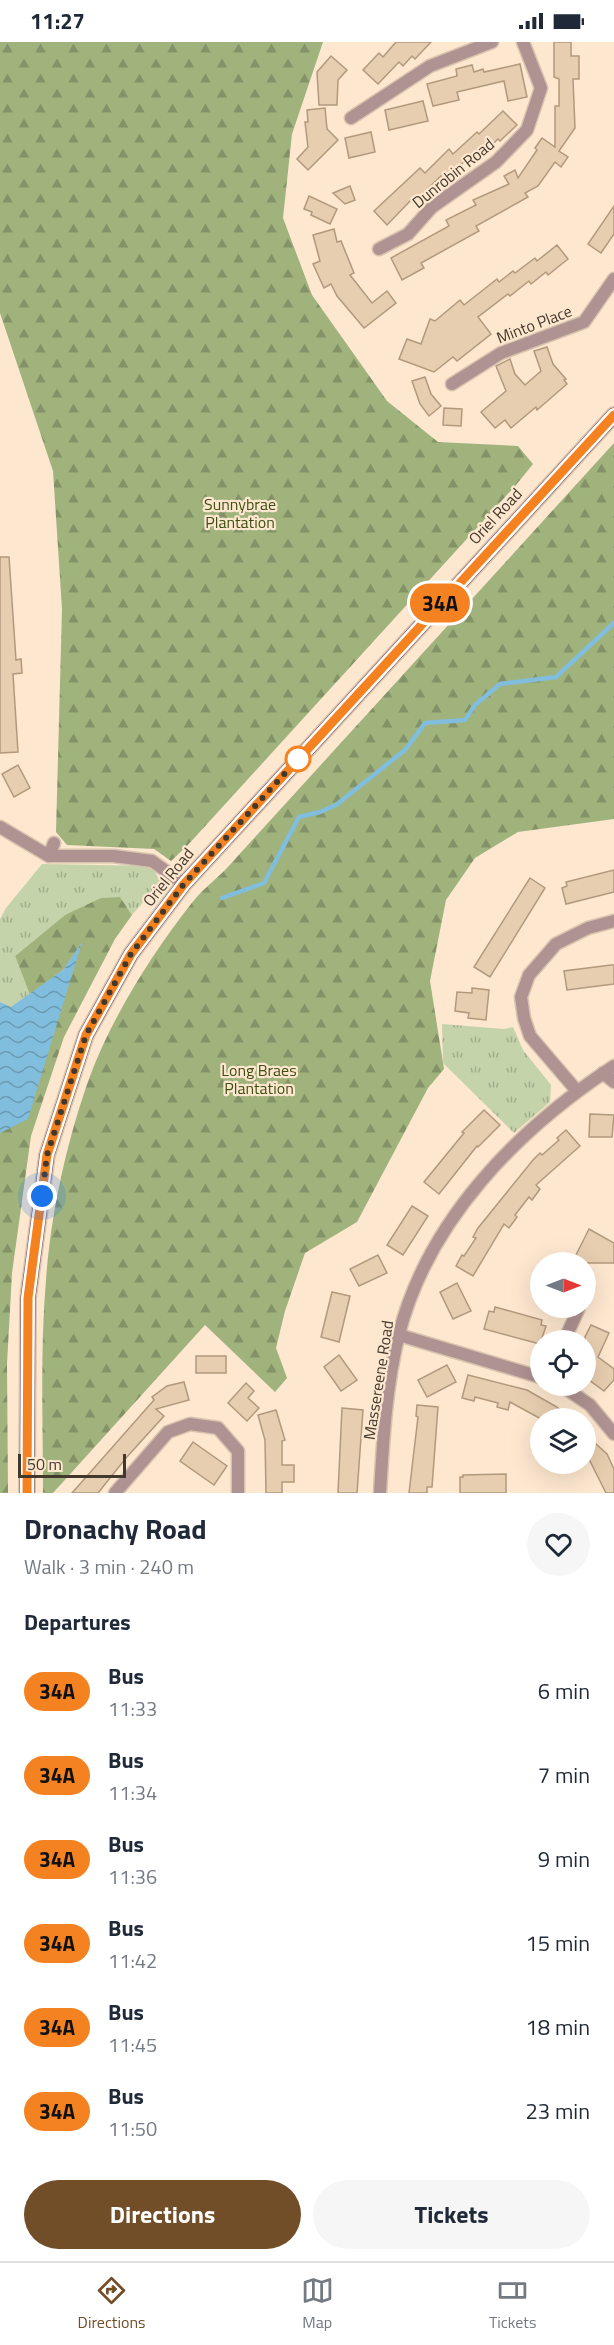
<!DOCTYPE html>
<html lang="en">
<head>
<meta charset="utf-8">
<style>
	body { margin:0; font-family:"Titillium Web",sans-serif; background:#f6f6f7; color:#1f2937; height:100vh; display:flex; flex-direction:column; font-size:22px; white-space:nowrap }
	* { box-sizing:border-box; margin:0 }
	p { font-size:20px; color:#747a83 }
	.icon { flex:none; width:33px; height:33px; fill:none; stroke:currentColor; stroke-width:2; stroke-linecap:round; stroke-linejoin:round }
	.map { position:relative; height:1451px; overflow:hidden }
	.details { display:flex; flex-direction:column; background:#fff; flex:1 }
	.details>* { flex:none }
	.badge { padding:0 12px; border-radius:20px; font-size:21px; line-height:39px }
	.needle { width:39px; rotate:90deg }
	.buttons { position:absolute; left:530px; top:1210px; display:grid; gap:12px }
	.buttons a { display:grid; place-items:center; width:66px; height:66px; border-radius:50%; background:#fff; box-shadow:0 6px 24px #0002; font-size:30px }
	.scale { position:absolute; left:18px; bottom:15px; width:108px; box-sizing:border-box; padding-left:6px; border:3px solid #43382c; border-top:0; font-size:16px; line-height:21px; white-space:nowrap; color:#43382c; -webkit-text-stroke:4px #fde7cf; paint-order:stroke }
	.you { position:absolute; width:30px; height:30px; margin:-15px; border:4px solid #fff; border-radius:50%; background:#1a73e8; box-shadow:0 0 0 9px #1a73e833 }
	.map>.badge { position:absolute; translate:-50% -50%; box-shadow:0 0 0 3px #fff }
	h2 { padding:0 24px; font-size:22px; line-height:54px }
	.round { display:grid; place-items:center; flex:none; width:63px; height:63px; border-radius:32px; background:#f6f6f7 }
	.overview { display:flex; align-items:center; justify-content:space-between; height:102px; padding:0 24px }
	h1 { font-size:28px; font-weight:700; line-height:45px }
	.button { display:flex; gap:12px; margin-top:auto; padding:12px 24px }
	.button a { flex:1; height:69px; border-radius:36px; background:#724e28; color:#fff; font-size:24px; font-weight:700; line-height:69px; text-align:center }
	.button a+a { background:#f6f6f7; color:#1f2937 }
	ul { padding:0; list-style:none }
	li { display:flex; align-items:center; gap:18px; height:84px; padding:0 24px }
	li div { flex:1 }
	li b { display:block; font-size:22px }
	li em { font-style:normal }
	li .badge { min-width:66px; font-weight:700; text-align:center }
	.status { display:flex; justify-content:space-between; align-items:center; height:42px; padding:0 30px; background:#fff; direction:ltr }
	.status svg { height:16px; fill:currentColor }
	.tab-bar { display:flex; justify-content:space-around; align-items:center; height:84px; border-top:2px solid #e0e1e3; background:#fff; font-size:16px; color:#747a83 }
	.tab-bar a { display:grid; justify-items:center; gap:3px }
	.tab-bar .current { color:#724e28 }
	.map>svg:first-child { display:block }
	.grass { fill:url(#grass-tufts) }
	.forest { fill:url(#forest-firs) }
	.water { fill:url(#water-waves) }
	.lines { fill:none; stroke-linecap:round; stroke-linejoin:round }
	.stream { stroke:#81bddd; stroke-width:4.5 }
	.building { fill:#e8ceb0; stroke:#b2997d; stroke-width:1.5 }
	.street-casing { stroke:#d8c4ae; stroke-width:15 }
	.primary-casing { stroke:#d8c4ae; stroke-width:18 }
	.street { stroke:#af9292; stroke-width:12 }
	.primary { stroke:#78494a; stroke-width:15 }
	.line-casing { stroke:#fff; stroke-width:14 }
	.line { stroke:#f58220; stroke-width:9 }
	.walk { stroke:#43382c; stroke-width:6; stroke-dasharray:0 10.8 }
	.stop-dot { fill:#fff; stroke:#f58220; stroke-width:3 }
	.labels { text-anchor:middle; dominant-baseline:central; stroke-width:4.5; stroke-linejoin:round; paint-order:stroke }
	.street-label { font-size:16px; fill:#43382c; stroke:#fde7cf }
	.park-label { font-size:16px; fill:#3e4f13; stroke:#fde7cf }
</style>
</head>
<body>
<div class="status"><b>11:27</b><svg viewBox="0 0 49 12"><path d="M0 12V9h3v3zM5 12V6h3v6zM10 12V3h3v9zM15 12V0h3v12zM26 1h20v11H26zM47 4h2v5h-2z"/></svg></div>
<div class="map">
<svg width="614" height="1451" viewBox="0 0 614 1451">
	<defs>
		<pattern id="grass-tufts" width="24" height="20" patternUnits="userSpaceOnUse" patternTransform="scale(1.5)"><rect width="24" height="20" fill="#c4d3aa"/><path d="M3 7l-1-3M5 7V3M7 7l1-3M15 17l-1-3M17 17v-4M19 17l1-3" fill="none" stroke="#a1ac8b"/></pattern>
		<pattern id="forest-firs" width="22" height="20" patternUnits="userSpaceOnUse" patternTransform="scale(1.5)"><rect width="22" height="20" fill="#a0b37d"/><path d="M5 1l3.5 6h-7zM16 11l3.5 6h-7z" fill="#849367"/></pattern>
		<pattern id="water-waves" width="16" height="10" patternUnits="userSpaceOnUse" patternTransform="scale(1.5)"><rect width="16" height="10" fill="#81bddd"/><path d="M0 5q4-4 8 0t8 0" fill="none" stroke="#6b9bb3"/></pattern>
	</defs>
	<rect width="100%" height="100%" fill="#fde7cf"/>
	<!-- grass -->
	<g class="grass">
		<path d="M42,822l109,2 10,16 -29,33 -12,-18 -55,18 -50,41 15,39 -19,13 -11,-6v-83l6,-11z"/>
		<path d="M442,982l62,5 9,-2 10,23 28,35 -1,17 -36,31 -71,-70z"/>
	</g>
	<!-- forest -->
	<g class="forest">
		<path d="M0,0h323l-31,92 -9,84 29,77 75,106 51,41 80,4 15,18 -17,21 -329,361 -16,15 -17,-12 -87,-4 -11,-13 6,-223 -9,-138 -53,-158z"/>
		<path d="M614,401v376l-96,13 -43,26 -29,42 -16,81 14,88 -16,19 -71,134 -52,31 -20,58 -9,37 11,30 -12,14 -70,-67 -152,168h-10c0,-71 -3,-143 3,-213 5,-68 21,-140 44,-204 21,-57 63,-124 101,-172 10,-13 24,-24 35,-35z"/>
		<path d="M120,855l12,18 -17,24 -51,98 -33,99 -19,137 -5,91 1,129h-8v-360l81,-188 -18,25 -33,25 -15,-39 50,-41 36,-17z"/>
	</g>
	<!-- water -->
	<path class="water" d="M82,900l-54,177 -28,14v-131l11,5 52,-37z"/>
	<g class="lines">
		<!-- stream -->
		<path class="stream" d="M222,856l42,-15 35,-66 21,-5 16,-7 69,-55 20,-27 40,-3 10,-15 25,-21 56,-7 58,-54"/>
	</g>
	<!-- building -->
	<g class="building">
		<path d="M396,0h35l-16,17 -3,-3 -9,10 -4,-4 -21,22 -15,-14 16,-17 4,4z"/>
		<path d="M554,0h17v14h8v23h-6l2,49 -16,23 9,6 -7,10 -6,-5 -17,24 -13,7 3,4 -52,29 3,5 -58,32 3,5 -22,12 -11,-22 58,-32 -3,-6 30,-15 -3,-5 36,-16 -5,-8 11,-6 3,8 19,-28 -2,-2 7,-10 13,9v-41h4v-27l-5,-2z"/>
		<path d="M331,14l16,14 -9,10 -1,25h-18l-2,-33z"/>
		<path d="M520,22l7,33 -19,4 -4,-20 -47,11 2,8 -26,6 -6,-22 30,-8 -1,-7 16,-4 2,7 9,-3 1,3z"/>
		<path d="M423,59l5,20 -39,9 -4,-20z"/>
		<path d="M325,66l2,21 11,11 -30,30 -11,-11 11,-12 -3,-25h3l-1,-12z"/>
		<path d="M503,69l14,14 -17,16 -2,-2 -24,23 -5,-5 -24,23 -4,-4 -24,23 -2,-3 -28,29 -13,-14 46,-43 5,5 24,-24 4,5 24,-22 2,2z"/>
		<path d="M371,90l4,20 -26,6 -4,-20z"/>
		<path d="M350,144l5,14 -10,4 -12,-11z"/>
		<path d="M309,154l28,13 -7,15 -19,-9 1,-3 -8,-3z"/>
		<path d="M614,164v28l-13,19 -13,-9z"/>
		<path d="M334,187l3,13 4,-1 13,32 -4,2 22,28 15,-12 9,12 -32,25 -27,-32 -6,-12 -7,4 -11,-24 7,-3 -7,-26z"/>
		<path d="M557,203l11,14 -20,16 -2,-3 -15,12 -2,-3 -19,15 -2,-2 -30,23 13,17 -34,27 -4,-4 -19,15 -35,-13 8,-20 14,5 9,-25 5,2 25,-21 4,5 33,-26 2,3 14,-11 2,2 20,-15 2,3z"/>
		<path d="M547,305l6,17 13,15 -2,1 3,4 -30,26 -1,-3 -25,21 -6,-8 -10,8 -14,-16 25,-21 -10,-25 14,-7 5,15 10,11 16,-14 -7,-20z"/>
		<path d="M425,335l6,17 10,12 -12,10 -9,-12 -8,-23z"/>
		<path d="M444,366l18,1 -1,17 -18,-1z"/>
		<path d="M0,515h9l7,103 5,-1 1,14 -9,1 5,78 -18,1z"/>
		<path d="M18,723l12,23 -16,9 -12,-23z"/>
		<path d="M614,828v22l-48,12 -4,-16 5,-2 -1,-4z"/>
		<path d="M530,836l15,10 -55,89 -16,-10z"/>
		<path d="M611,923h3v19l-47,6 -3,-19z"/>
		<path d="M472,946l17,2 -3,30 -18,-2 1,-5 -14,-2 2,-19 15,1z"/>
		<path d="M484,1068l16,15 -22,22 -1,-1 -38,48 -15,-12 40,-49 -2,-1z"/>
		<path d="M590,1072l24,1 -2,22h-23z"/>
		<path d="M566,1088l14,16 -44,39 4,4 -8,11 -3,-3 -14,18 2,2 -8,11 -5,-4 -31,52 -17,-10 6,-11 2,1 12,-18 -3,-1 5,-9 55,-68 7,-7 2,2 17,-15 -2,-2z"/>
		<path d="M412,1164l16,10 -25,39 -16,-10z"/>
		<path d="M589,1187l25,14v20h-42z"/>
		<path d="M378,1213l9,18 -28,13 -9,-17z"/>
		<path d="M457,1241l14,28 -18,8 -13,-27z"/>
		<path d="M332,1250l18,4 -11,46 -18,-5z"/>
		<path d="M495,1265l47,13 -1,5 5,1 -6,18 -56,-15 5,-18 5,1z"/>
		<path d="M591,1283l18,8 -11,24 16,12v11l-10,11 -19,-14v-40z"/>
		<path d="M339,1313l18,25 -16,11 -17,-24z"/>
		<rect x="196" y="1314" width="30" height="17"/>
		<path d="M447,1323l9,17 -29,15 -9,-17z"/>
		<path d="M468,1333l59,15 30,17 13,12h-29l-31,-17 -2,8 -11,-3 1,-4 -23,-6 -1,4 -12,-3z"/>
		<path d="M184,1340l5,18 -33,9 8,7 -38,42 -28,35h-26l82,-93 -2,-3 15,-11z"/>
		<path d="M246,1341l8,8 -6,7 11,10 -12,13 -19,-18z"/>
		<path d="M417,1363l21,2 -6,80h-5v6h-18l9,-76 -2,-1z"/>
		<path d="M342,1366l21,2 -6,83h-19z"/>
		<path d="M276,1368l9,30 -3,1v24h12v17h-12v11h-16l-1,-53 -7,-25z"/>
		<path d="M585,1392l22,20 7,15v24h-8l-21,-42z"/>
		<path d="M193,1400l34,24 -13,19 -34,-24z"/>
		<path d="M506,1432v19h-46v-16h3v-2z"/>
	</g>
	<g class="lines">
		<defs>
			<g id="street">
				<path d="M351,76l79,-52 62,-24"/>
				<path d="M379,207l29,-15 24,-27 64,-45 31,-32 14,-42 -18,-46"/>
				<path d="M452,342l49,-31 83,-31 30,-43"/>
				<path d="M0,785l49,29h64l39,5 32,23"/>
				<path d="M49,814l5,-13"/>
				<path d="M603,1031l11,9"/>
				<path d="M577,1049l-47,-55 -6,-18 -3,-21 8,-22 27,-31 32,-16 26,-7"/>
				<path d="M585,1254l4,-9"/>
				<path d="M399,1293l141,42"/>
				<path d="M564,1299l15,-33"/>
				<path d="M562,1344l28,19 24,29"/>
				<path d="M115,1451l53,-61 22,-8 28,4 20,23v42"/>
				<path d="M380,1451c3,-52 6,-108 19,-159 29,-114 119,-205 215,-268"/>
			</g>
			<path id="primary" d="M27,1451l1,-195 19,-143 39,-120 45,-81 53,-70 430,-469"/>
		</defs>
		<!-- street casing -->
		<use href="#street" class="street-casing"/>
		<!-- primary casing -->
		<use href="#primary" class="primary-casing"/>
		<!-- street -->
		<use href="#street" class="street"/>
		<!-- primary -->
		<use href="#primary" class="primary"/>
	</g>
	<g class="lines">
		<defs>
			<path id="line" d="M27,1451l1,-195 19,-143 39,-120 45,-81 53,-70 430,-469"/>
		</defs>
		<!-- line casing -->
		<use href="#line" class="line-casing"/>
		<!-- line -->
		<use href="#line" class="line"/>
		<!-- walk -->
		<path class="walk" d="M42,1154l5,-41 39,-120 45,-81 53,-70 114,-125"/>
	</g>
	<!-- markers -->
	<circle class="stop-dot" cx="298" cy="717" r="12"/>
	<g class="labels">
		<!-- street labels -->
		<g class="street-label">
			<text transform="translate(453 131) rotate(-39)">Dunrobin Road</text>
			<text transform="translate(534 282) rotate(-21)">Minto Place</text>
			<text transform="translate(495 474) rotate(-47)">Oriel Road</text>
			<text transform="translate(168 835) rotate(-51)">Oriel Road</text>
			<text transform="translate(378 1338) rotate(-81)">Massereene Road</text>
		</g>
		<!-- park labels -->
		<g class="park-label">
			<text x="240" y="462">Sunnybrae<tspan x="240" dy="18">Plantation</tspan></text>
			<text x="259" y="1028">Long Braes<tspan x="259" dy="18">Plantation</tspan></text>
		</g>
	</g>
</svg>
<div class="buttons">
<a><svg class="needle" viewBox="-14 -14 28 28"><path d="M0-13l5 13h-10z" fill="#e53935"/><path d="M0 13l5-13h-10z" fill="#747a83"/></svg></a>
<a><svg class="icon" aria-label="locate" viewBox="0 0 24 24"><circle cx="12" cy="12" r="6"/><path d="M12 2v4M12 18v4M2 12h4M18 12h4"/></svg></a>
<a><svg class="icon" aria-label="layers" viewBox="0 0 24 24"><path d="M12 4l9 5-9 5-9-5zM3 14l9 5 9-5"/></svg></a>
</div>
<div class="scale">50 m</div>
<div class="you" style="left:42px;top:1154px"></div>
<b class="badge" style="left:440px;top:561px;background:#f58220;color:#111">34A</b>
</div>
<section class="details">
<div class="overview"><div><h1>Dronachy Road</h1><p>Walk · 3 min · 240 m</p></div><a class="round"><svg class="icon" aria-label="heart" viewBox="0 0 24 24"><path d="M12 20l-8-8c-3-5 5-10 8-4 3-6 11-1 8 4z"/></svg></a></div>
<h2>Departures</h2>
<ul>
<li><span class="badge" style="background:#f58220;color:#111">34A</span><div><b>Bus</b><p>11:33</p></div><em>6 min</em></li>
<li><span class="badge" style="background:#f58220;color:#111">34A</span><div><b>Bus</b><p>11:34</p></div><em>7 min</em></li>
<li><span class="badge" style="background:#f58220;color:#111">34A</span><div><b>Bus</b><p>11:36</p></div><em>9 min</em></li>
<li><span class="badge" style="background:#f58220;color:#111">34A</span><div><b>Bus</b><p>11:42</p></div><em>15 min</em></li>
<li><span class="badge" style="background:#f58220;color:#111">34A</span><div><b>Bus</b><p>11:45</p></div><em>18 min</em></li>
<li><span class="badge" style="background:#f58220;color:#111">34A</span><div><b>Bus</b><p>11:50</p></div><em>23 min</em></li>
</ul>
<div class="button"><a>Directions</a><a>Tickets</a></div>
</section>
<nav class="tab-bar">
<a class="current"><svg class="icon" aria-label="directions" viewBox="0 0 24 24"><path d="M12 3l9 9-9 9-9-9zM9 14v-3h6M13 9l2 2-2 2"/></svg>Directions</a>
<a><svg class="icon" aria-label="map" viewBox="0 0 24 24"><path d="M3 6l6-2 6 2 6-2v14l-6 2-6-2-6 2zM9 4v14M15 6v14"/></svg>Map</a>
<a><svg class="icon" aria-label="tickets" viewBox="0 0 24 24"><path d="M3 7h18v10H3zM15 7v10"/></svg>Tickets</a>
</nav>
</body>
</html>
